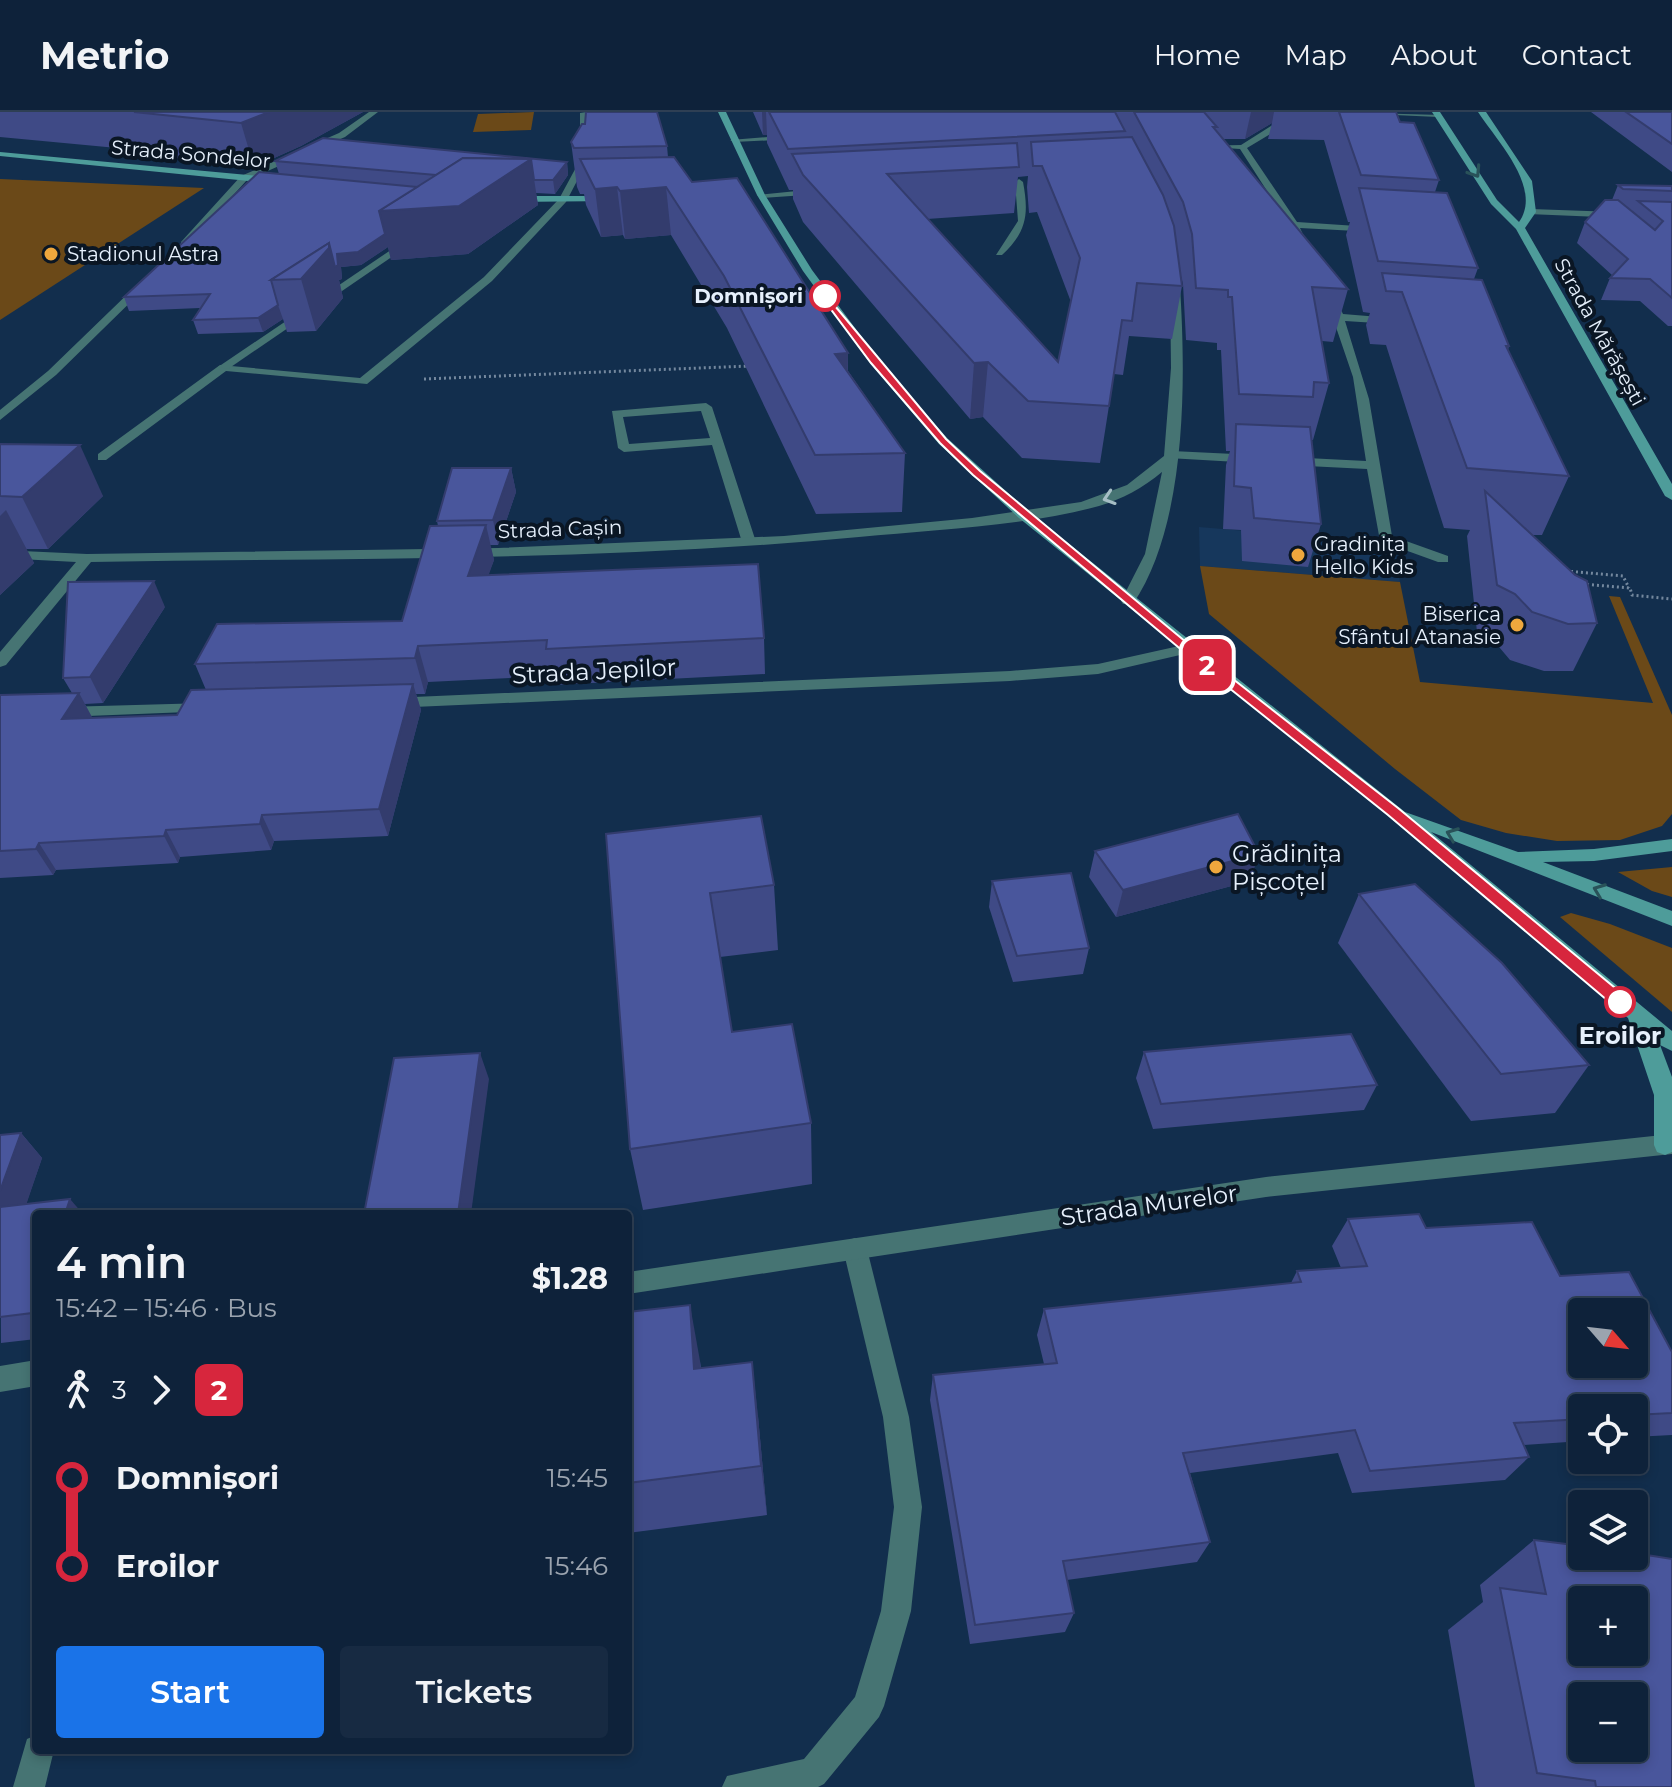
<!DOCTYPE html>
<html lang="en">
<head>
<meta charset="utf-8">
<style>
	body { margin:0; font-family:Montserrat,sans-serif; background:#172a42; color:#f1f3f6; height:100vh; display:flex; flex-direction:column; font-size:30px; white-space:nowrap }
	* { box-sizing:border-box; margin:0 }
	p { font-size:26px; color:#9ba4af }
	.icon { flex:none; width:44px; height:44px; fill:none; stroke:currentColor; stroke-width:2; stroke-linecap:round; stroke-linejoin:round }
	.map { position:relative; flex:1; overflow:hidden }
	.drawer { position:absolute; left:32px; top:1098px; width:600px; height:544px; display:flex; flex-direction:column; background:#0e223a; border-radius:8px; box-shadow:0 4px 12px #0003,0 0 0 2px #2e3f54 }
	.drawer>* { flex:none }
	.badge { padding:0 16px; border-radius:12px; font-size:28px; line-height:52px }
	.needle { width:52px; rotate:118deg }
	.fabs { position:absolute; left:1568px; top:1186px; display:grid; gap:16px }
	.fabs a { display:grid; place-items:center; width:80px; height:80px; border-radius:8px; background:#0e223a; box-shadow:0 4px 12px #0003,0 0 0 2px #2e3f54; font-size:40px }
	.map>.badge { position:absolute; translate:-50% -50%; box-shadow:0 0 0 4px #fff }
	.legs { display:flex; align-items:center; gap:12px; height:88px; padding:0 24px; font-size:26px }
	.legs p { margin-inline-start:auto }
	.summary { display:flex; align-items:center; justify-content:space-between; height:136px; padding:0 24px }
	h1 { font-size:44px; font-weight:600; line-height:60px }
	.cta { display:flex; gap:16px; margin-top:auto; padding:16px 24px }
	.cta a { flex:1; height:92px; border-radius:8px; background:#1a73e8; color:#fff; font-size:32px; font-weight:600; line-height:92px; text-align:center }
	.cta a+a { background:#172a42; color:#f1f3f6 }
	ul { padding:0 24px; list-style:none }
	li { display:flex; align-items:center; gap:28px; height:88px; font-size:30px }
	li i { display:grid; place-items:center; width:12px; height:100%; margin:0 10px; background:currentColor }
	li i::after { content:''; width:20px; height:20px; margin:-10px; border:6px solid; border-radius:50%; background:#0e223a }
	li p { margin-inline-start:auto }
	li:first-child i { background:linear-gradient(#0000 50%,currentColor 0) }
	li:last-child i { background:linear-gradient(currentColor 50%,#0000 0) }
	header { display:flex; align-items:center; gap:48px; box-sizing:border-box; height:112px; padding:0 40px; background:#0e223a; border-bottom:2px solid #2e3f54 }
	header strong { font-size:38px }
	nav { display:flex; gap:44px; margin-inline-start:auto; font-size:28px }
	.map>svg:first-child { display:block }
	.built { fill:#16375c }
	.green { fill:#6b4918 }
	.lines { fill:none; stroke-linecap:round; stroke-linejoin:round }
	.path { stroke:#74889e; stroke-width:3; stroke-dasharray:2 3; stroke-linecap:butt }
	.lane { fill:#467473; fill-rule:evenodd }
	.street { fill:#467473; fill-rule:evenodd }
	.secondary { fill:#4e9c9a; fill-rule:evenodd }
	.wall { fill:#3f4a86; fill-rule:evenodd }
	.shaded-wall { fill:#333c6d }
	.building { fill:#49569c; stroke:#333c6d; stroke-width:2; fill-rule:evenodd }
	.oneway { stroke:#295259 }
	.oneway2 { stroke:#a6bec5 }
	.line-1 { fill:#d7263d; stroke:#fff; stroke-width:2 }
	.poi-dot { fill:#eea73d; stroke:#0a1624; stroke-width:3 }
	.stop-1-dot { fill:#fff; stroke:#d7263d; stroke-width:4 }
	.labels { text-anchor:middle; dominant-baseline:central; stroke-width:8; stroke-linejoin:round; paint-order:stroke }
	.far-street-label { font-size:20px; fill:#e6f0fc; stroke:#0a1624 }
	.far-poi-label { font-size:20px; fill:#e6f0fc; stroke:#0a1624; text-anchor:start }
	.far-stop-label { font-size:20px; font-weight:bold; fill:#e6f0fc; stroke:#0a1624; text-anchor:end }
	.street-label { font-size:24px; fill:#e6f0fc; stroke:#0a1624 }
	.poi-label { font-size:24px; fill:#e6f0fc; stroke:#0a1624; text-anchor:start }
	.stop-label { font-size:24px; font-weight:bold; fill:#e6f0fc; stroke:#0a1624 }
</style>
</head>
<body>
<header>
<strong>Metrio</strong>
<nav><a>Home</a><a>Map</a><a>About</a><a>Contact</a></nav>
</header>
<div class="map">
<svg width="1672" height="1675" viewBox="0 0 1672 1675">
	<rect width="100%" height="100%" fill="#122e4d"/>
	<!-- built -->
	<path class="built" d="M1199,415l195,17 6,38 -200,-16z"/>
	<!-- green -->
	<g class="green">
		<path d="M534,0l-3,18 -58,2 5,-18z"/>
		<path d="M0,67l204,9 -204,132z"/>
		<path d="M1200,454l200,16 20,100 233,21 -44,-107 11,1 52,118v99l-10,12 -42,14 -63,1 -51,-8 -45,-13 -66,-51 -186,-155z"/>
		<path d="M1672,755v30l-20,-6 -34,-19z"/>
		<path d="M1571,801l39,11 62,24v64l-112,-95z"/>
	</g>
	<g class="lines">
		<!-- path -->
		<g class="path">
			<path d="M424,267l326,-13"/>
			<path d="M1566,459l57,5 6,12"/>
			<path d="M1582,472l48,4 2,7 40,4"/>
		</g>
		<!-- lane -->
		<g class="lane">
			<path d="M587,0l1,48 -22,42 -74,79 -125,103 -141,-13 -120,89h-8v-6l122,-89 140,13 124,-101 75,-78 21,-39v-47z"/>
			<path d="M1329,0l113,3 -4,2z"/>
			<path d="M1293,8l3,4 -19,6 -30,18 50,74 75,5 3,5 -75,-4 9,19 -8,2 -12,-24 -49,-76 -43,-3 44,-1 30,-19z"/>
			<path d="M793,23l3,4 -62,3 -4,-2z"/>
			<path d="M1019,67l4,3c6,32 4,50 -21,73h-6l22,-34 -3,-39z"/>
			<path d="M1531,97l141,5v6l-144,-6z"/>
			<path d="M1324,180h8l11,22 49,4 5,3 -5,3 -47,-3 24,78 23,137 56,20v6h-10l-58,-21 -13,-72 -80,-4 -6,-4 6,-4 79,4 -13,-84z"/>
			<path d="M706,291l6,4 44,135 -2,3 -12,-3 -30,-97 -88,7 -6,-4 -6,-37zM701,299l9,27 -81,6 -6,-27z"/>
			<path d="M1172,339l83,4 6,4 -6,4 -87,-5v-6z"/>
			<path d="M855,1126l9,3 3,8 42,168 13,90 -11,104 -27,95 -5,11 -55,67 -6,3h-96l5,-11 77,-17 51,-62 26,-86 13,-104 -11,-90 -40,-168 3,-8z"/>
			<path d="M36,1623v15h18l-9,37h-32l14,-48z"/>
		</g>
		<!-- street -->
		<g class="street">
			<path d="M369,0h9l-33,25 -98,43 -60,66h-6v-4l60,-66 98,-43z"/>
			<path d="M817,77l3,5 -59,4 -4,-3z"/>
			<path d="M410,125l8,2 -190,130 -10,-2z"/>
			<path d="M140,170l9,2 -93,91 -56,45v-10l48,-39z"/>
			<path d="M1175,172l5,3c6,94 7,237 -47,317h-10l-2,-3 24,-47 17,-82c-19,16 -40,27 -63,34 -72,20 -165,24 -240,31 -255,24 -512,21 -768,25l-85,103 -6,2v-15l76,-90 -76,-4v-8l87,4 411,-6 286,-12 188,-18 109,-16 46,-17 37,-29 7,-88 -1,-81z"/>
			<path d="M1188,532l8,5 -3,3 -95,22 -88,7 -619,27 -8,-5 8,-5 619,-27 88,-7z"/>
			<path d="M207,591l8,5 -2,3 -150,6 -8,-5 8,-5z"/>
			<path d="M1672,1022v20l-406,43 -638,97v-22l638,-95z"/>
			<path d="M36,1248v26l-36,6v-26z"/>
		</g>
		<!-- secondary -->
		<g class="secondary">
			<path d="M718,0h8l39,83 47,75 66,89 69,79 82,74 376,300 113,40 76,-3 78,-10v12l-78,10 -51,1 129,49v15l-241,-94 241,199v20l-12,-6 12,32v75l-7,3 -8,-3 -3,-7v-50l-26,-77 -241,-203 -368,-297 -80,-74 -69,-81 -67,-92 -46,-76z"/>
			<path d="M1432,0h8l57,88 22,22c24,-34 -22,-81 -41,-110h8l46,69 4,31 -11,16 147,256v16l-7,-4 -149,-267 -25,-25z"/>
			<path d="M0,40l279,26 4,3 -4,3 -279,-28z"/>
			<path d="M610,84l3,5 -103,1 -4,-3 4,-3z"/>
		</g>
	</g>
	<!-- wall -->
	<g class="wall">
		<path d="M0,0h363l-62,34 -47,21 -135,-15 -2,-4 -117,-11z"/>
		<path d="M753,0h643l4,10 39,58 -4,12 43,76 -4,11 35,67 -1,4 61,126 -27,59h-10l65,88 -24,48h-29l-34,-11 -16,-19 -17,-9 -10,-96 3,-6 -26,-2 -58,-183 -16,-1 -4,-19 4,-12 -7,-1 -17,-77 4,-13h-2l-24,-82 -56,-1 4,-16 -27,16h-22l125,150 -15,53 -11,-1 7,42 -16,57h-2l10,84 -13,43 -66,-6 -1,-31 -18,-1 3,-64 4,-14h-4l-5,-101h-4v-7l-31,-3 -3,-56 -3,-12 2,14 -10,53 -43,-3 -6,39 -9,-1 -14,89 -78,-5 -39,-41 -13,2 -167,-197 -10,-23v-9h-4l-22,-47v-8h-4zM1028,64l-1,11 2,26 8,-1 34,90 -13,60 -131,-143 87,-6 4,-36z"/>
		<path d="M1569,0h103v60l-81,-60z"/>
		<path d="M571,30l96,4 1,11 24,25 156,171v18l57,82 -3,59 -86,2 -89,-186 -56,-93 -46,4 -2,-4 -22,2 -15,-32 -2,-11h-4l-3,-7z"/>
		<path d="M275,49l292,1 1,13 -13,19 -19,-1 2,12 -70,49 -77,6 -3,-13 -27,18 -20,2 1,12 -3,1 4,18 -27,33 -29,1 -4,-13 -20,13 -65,2 -5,-14 7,-12 -71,3 -5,-14 155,-123z"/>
		<path d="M1618,73l54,1v140h-4l-28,-25 -39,-1 9,-22 3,-2 -36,-33 8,-21 27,-22z"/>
		<path d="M0,332l103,52 -55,53h-22l8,14 -34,32z"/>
		<path d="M511,356l5,24 -18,53h-8l4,15 -6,15 276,63 1,36 -212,11 -2,-9 -123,6 -3,12h-9l5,16 -33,126 -114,5 -3,9 -91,7 -2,6 -122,7 -3,5 -53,3v-183l72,-2 -9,-15 102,-71 -62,96 -18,1 7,14 85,-3 29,-25 -11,-26 207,-43 36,-95 -1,-5z"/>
		<path d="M606,722l168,51 4,65 -58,7 12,75 79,91 1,61 -169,26 -13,-61z"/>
		<path d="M1095,739l155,30 -134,36 -27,-40z"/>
		<path d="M992,769l97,67 -6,26 -70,8 -24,-75z"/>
		<path d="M1359,782l230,171 -34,48 -84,8 -133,-178z"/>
		<path d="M1144,940l233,33 -13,25 -211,19 -17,-51z"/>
		<path d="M21,1021l21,25 -16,46 10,10v125l-35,4 -1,-208z"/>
		<path d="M1348,1107l78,9 134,48 112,76v83l-38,2v-29h-52v33l-58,4 5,12 -24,23 -153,13 -14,-40 -148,20 20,69 -13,20 -130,18 7,33 -9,19 -95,12 -40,-244 3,-25 111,-11 -7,-29 7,-26 247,-26 6,-12 44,-3 -9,-22z"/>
		<path d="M628,1200l72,49 1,7 57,48 9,99 -139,18z"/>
		<path d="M1534,1428l138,247h-197l-27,-157 35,-28 -3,-17z"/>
	</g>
	<!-- shaded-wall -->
	<g class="shaded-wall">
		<path d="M269,0h94l-62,34 -47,21 -13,-44z"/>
		<path d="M762,0h4l1,23h-4z"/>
		<path d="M1251,0h23l-2,11 -27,16z"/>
		<path d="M531,47l7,46 -70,49 -77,6 -3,-13 -27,18 -20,2 1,12 -3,1 4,18 -27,33 -15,-52 28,-36 8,11 42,-43z"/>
		<path d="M567,50l1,13 -13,19 -2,-14z"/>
		<path d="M617,75l6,48 -22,2 -6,-48z"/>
		<path d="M666,75l5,48 -46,4 -5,-48z"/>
		<path d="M278,193l5,14 -20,13 -5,-14z"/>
		<path d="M848,241l-1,55 -12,-54z"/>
		<path d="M988,250l-5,55 -13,2 4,-56z"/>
		<path d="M80,333l23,51 -55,53 -26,-52z"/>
		<path d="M511,356l5,24 -18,53 -5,-25z"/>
		<path d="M6,398l28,53 -34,32v-79z"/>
		<path d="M486,413l8,35 -18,51 -8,-35z"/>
		<path d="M154,469l11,26 -62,96 -13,-26z"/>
		<path d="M418,534l10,36 -3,12 -10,-36z"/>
		<path d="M413,572l8,26 -33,126 -9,-27z"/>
		<path d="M79,581l14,26h-31z"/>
		<path d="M262,703l12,26 -3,9 -11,-26z"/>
		<path d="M166,718l14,27 -2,6 -14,-27z"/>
		<path d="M39,731l17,27 -3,5 -17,-26z"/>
		<path d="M1259,742l-9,27 -134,36 7,-27z"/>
		<path d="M480,941l9,26 -18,135h-13z"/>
		<path d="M21,1021l21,25 -25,74 -17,-18v-23z"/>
		<path d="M70,1087l13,15h-18z"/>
		<path d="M36,1190v15l-4,-4z"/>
		<path d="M690,1193l10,56 4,62 -10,-54z"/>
		<path d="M752,1250l6,54 9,99 -6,-49z"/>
	</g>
	<!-- building -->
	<g class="building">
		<path d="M134,0h135l-28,11z"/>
		<path d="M586,0h71l10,34 -93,2 -3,-6 11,-18h3z"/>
		<path d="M769,0h346l10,19 -337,18z"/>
		<path d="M1134,0h70l13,15h-4l135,162 -36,-2 17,96 -15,-1 -1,15 -74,-3 -7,-97h-4v-7l-32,-2 -4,-54 -9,-32z"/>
		<path d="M1339,0h57l4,10 14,1 25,57 -78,-5z"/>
		<path d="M1626,0h46v32z"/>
		<path d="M1132,25l31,58 11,31 8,60 -45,-3 -5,38 -10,-1 -13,86 -81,-5 -40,-39 -14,1 -171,-188 -11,-21 225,-11 2,24 -132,7 171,188 22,-104 -38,-92h-9l-2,-24z"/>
		<path d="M323,26l244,24 -14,18h-19l-3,-21 -68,-1 -27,17 -161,-14z"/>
		<path d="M674,45l18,25 45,-4 111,175 -13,1 70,99 -90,2 -91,-179 -58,-89 -46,4 -3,-4 -22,2 -15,-30z"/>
		<path d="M463,46l68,1 -72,47 -80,5z"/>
		<path d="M259,60l158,15 -38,24 6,23 -27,18 -21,2 1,11 -3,2 -6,-24 -58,37 7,25 -20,13 -65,2 17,-26 -86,3z"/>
		<path d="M1618,73l54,1v5l-49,-2z"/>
		<path d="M1359,76l88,5 31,75 -100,-7z"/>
		<path d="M1605,88h13l37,30 8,-9 -25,-20 34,1v96l-22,-19 -40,-1 18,-19 -43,-37z"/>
		<path d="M329,131v5l-28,31 -30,1z"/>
		<path d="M1382,161l100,7 27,66h-3l63,130 -102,-8 -65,-176 -16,-1z"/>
		<path d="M1236,312l74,3 11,97 -67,-6 -3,-30 -17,-2z"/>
		<path d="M0,332l80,1 -58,52 -22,-1z"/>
		<path d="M452,356h59l-18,52 -56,1z"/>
		<path d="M1485,379l90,84 12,6 10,42 -29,1 -36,-12 -17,-18 -18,-9z"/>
		<path d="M486,413l-18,51 290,-12 6,74 -218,11 1,-9 -129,6 -3,12 -220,6 22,-40 185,-3 28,-95z"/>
		<path d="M154,469l-64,96 -27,1 5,-96z"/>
		<path d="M413,572l-34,125 -117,6 -2,9 -94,6 -2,6 -125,7 -3,6 -36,2v-156l79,-2 -17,26 115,-4 14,-25z"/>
		<path d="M1238,702l21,40 -136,36 -28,-39z"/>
		<path d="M761,704l13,69 -64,8 22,139 60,-8 19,99 -181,26 -24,-315z"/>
		<path d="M1071,761l18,75 -72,8 -25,-75z"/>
		<path d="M1415,772l87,79 87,102 -88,9 -142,-180z"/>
		<path d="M1351,922l26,51 -216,19 -17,-52z"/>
		<path d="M480,941l-22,161h-94l30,-156z"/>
		<path d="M21,1021l-21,58v-56z"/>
		<path d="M70,1087l-5,15h-29v88l-4,11 -32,4v-110z"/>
		<path d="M1419,1102l7,14 106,-6 28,54 69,-4 43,80v61l-38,2v-7h-52v11l-68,4 15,34 -159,14 -15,-41 -172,23 27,89 -147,19 11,52 -99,12 -42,-250 124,-12 -13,-54 257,-27 -4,-11 70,-5 -19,-47zM1582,1200h52v52h-52z"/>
		<path d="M690,1193l4,64 58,-7 9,104 -133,17v-171z"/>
		<path d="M1534,1428l48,6v10h52v-3l38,6v228h-76l-1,-6 -58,-8 -37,-185 46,6zM1582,1488h52v52h-52zM1582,1584h52v52h-52z"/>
	</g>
	<!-- one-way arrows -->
	<defs><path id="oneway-chevron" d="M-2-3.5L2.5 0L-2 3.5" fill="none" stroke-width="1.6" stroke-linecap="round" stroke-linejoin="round" transform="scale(2)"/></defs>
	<g class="oneway">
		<use href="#oneway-chevron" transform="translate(1475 60) rotate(57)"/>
		<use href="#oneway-chevron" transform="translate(1452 722) rotate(-159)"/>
		<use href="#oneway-chevron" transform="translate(1599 778) rotate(-159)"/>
	</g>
	<use class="oneway2" href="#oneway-chevron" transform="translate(1109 386) rotate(162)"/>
	<!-- line-1 -->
	<path class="line-1" d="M825,182l121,145 34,32 212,176 206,161 228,189v9h-12l-226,-191 -204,-163 -211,-177 -33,-32 -69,-80 -50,-67z"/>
	<!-- markers -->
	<g class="poi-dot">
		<circle cx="51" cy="142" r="8"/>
		<circle cx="1298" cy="443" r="8"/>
		<circle cx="1517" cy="513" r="8"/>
		<circle cx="1216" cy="755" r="8"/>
	</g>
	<g class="stop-1-dot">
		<circle cx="825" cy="184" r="14"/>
		<circle cx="1620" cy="890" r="14"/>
	</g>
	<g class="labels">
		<!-- far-street labels -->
		<g class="far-street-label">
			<text transform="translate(191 42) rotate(5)">Strada Sondelor</text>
			<text transform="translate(1600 220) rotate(61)">Strada Mărășești</text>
			<text transform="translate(560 417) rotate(-2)">Strada Cașin</text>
		</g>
		<!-- far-poi labels -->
		<g class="far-poi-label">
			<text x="67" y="142">Stadionul Astra</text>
			<text x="1314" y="432">Gradinița<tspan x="1314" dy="23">Hello Kids</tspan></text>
			<text x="1501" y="502" text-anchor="end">Biserica<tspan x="1501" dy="23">Sfântul Atanasie</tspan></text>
		</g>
		<!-- far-stop labels -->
		<g class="far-stop-label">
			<text x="803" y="184">Domnișori</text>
		</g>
		<!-- street labels -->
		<g class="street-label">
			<text transform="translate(594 559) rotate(-3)">Strada Jepilor</text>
			<text transform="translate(1149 1093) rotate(-8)">Strada Murelor</text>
		</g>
		<!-- poi labels -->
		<g class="poi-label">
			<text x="1232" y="741">Grădinița<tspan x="1232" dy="28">Pișcoțel</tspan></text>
		</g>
		<!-- stop labels -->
		<g class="stop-label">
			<text x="1620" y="923">Eroilor</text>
		</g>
	</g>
</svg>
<div class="fabs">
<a><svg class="needle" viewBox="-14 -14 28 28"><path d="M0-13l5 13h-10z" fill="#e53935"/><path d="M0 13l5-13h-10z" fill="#9ba4af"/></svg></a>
<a><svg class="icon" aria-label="locate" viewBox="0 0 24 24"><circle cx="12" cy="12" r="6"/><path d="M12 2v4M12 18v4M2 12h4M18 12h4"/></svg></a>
<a><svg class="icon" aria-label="layers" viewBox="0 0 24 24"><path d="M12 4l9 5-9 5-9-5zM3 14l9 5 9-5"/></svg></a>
<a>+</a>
<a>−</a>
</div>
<b class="badge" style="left:1207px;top:553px;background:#d7263d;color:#fff">2</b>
<section class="drawer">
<div class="summary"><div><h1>4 min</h1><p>15:42 – 15:46 · Bus</p></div><b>$1.28</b></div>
<div class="legs"><svg class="icon" aria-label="walk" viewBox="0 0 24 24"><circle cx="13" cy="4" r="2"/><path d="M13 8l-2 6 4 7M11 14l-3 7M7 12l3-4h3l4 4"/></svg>3<svg class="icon" aria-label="forward" viewBox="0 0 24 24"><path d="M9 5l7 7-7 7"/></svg><b class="badge" style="background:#d7263d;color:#fff">2</b></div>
<ul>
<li><i style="color:#d7263d"></i><b>Domnișori</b><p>15:45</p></li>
<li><i style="color:#d7263d"></i><b>Eroilor</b><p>15:46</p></li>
</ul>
<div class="cta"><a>Start</a><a>Tickets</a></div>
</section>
</div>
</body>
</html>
